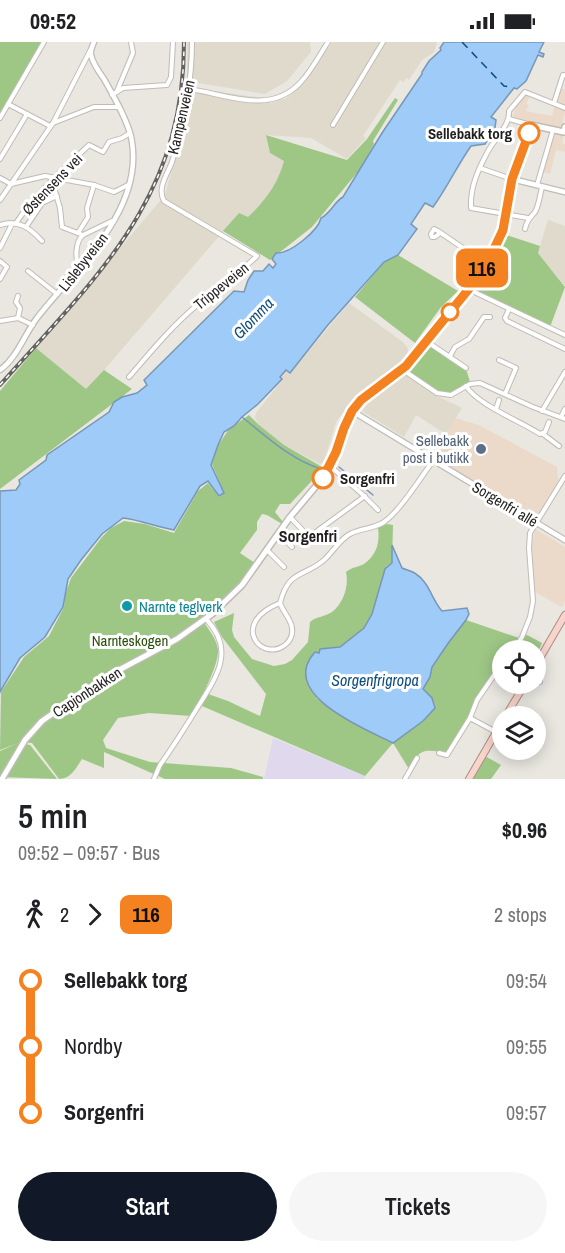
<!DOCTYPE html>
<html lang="en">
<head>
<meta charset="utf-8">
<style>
	body { margin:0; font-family:"Archivo Narrow",sans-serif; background:#f6f6f6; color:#202124; height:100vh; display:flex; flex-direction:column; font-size:22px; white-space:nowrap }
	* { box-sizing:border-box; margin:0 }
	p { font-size:20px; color:#757577 }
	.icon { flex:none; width:33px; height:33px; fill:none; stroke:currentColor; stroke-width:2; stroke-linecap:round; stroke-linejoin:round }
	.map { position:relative; height:737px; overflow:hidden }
	.drawer { display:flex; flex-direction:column; background:#fff; flex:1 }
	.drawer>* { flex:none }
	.badge { padding:0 12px; border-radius:9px; font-size:21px; line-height:39px }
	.tools { position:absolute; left:492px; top:598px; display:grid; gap:12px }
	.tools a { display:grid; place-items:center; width:54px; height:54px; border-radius:50%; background:#fff; box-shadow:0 3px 15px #0003; font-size:30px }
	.map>.badge { position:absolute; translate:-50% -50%; box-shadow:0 0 0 3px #fff }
	.legs { display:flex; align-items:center; gap:9px; height:66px; padding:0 18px; font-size:20px }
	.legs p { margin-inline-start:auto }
	.summary { display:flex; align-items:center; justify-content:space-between; height:102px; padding:0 18px }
	h1 { font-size:33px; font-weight:600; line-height:45px }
	.primary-button { display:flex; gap:12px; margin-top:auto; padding:12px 18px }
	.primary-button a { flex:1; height:69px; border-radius:36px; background:#111827; color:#fff; font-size:24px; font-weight:600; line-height:69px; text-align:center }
	.primary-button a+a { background:#f6f6f6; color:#202124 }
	ul { padding:0 18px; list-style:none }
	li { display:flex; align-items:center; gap:21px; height:66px; font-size:22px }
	li i { display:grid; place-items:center; width:9px; height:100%; margin:0 8px; background:currentColor }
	li i::after { content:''; width:15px; height:15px; margin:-8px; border:4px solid; border-radius:50%; background:#fff }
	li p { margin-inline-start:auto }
	li:first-child i { background:linear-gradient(#0000 50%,currentColor 0) }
	li:last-child i { background:linear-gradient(currentColor 50%,#0000 0) }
	.status { display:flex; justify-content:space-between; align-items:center; height:42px; padding:0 30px; background:#fff; direction:ltr }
	.status svg { height:16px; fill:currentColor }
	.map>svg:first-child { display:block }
	.commercial { fill:#ebdac9 }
	.built { fill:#dfdacc }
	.education { fill:#e0d9ee }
	.green { fill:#9ec786 }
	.water { fill:#9ecbf7; stroke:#7897b6; stroke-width:1.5 }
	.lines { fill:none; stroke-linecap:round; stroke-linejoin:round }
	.stream { stroke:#7897b6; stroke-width:1.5 }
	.ferry { stroke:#0d4d7e; stroke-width:1.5; stroke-dasharray:8 6; stroke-linecap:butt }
	.minor-casing { stroke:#bfbcb6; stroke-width:6 }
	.tertiary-casing { stroke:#bfbcb6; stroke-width:7 }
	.secondary-casing { stroke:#bfbcb6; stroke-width:8 }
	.trunk-casing { stroke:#ab8e86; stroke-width:8 }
	.minor { stroke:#fff; stroke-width:4 }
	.tertiary { stroke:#fff; stroke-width:4.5 }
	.secondary { stroke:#fff; stroke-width:5 }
	.trunk { stroke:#f8d4cb; stroke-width:6 }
	.rail-casing { stroke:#656360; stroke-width:4 }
	.rail { stroke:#fff; stroke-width:1.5; stroke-dasharray:4.5; stroke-linecap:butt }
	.line-1-casing { stroke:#fff; stroke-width:14 }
	.line-1 { stroke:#f58220; stroke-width:9 }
	.stop-1-dot { fill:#fff; stroke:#f58220; stroke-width:3 }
	.service-dot { fill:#5c6f8a; stroke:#fff; stroke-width:2 }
	.culture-dot { fill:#0f9aa8; stroke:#fff; stroke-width:2 }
	.labels { text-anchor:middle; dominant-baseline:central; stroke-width:6; stroke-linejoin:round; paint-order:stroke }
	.street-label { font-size:15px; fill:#201f1d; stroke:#fff }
	.stop-label { font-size:15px; font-weight:bold; fill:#201f1d; stroke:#fff; text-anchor:end }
	.service-label { font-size:15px; fill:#4e5e75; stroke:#fff; text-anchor:end }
	.culture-label { font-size:15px; fill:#0d838f; stroke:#fff; text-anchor:start }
	.park-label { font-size:15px; fill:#2a4f0c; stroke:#fff }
	.water-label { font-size:16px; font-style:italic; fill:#0d4d7e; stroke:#fff }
	.neighbourhood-label { font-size:16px; font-weight:bold; fill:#201f1d; stroke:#fff }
</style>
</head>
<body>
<div class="status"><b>09:52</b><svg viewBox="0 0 49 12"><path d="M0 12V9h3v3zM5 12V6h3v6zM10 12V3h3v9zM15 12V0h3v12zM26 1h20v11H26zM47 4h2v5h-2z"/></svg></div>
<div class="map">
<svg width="565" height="737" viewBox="0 0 565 737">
	<rect width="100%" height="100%" fill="#e9e7e0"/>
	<!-- commercial -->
	<g class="commercial">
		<path d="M560,46l5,1v24l-4,15 -47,-10 -1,-3 6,-14 8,-6 3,1 -4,8 3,1 -3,6 26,5z"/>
		<path d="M554,91l10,2 -2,8 3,1v8l-9,-2 -6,24 -7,-2z"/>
		<path d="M455,376l24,7 78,42 2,19 -22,37 -104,-62z"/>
		<path d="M535,487l30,18v54l-3,6 -27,-15 -4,-45z"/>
	</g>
	<!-- built -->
	<g class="built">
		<path d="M187,0h123l1,10 -24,29 -22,13 -78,-13z"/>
		<path d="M332,0h105l-3,10 -12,8 -13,20 -3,-2 -2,4 -4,-2 -37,56 3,2 -19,21 -36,-21 -45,-3 18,26 -4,16 -15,24 -17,16 -9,-4 -152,177 -51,-42 129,-153 26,-98 8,-8 64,9 8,5 16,-5 18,-16z"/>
		<path d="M548,178l17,6v60l-27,-33z"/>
		<path d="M349,261l54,39 5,7v4l-5,7 -45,33 -22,29 -12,40 -4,2 -36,-19 -25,-20 -4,-7 1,-5 26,-33 -2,-3 6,-7 4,3z"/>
		<path d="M405,332l30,21 27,13 -16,26 -30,-19 -12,22 -42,-26 15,-19 2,2z"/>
	</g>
	<!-- education -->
	<path class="education" d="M273,696l92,38 -1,3h-100z"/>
	<!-- green -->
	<g class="green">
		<path d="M0,0h42l-42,72z"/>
		<path d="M395,56l3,2 -25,41 1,3 -13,24 -49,59 -42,33 -47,-29 16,-18 9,4c17,-16 30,-33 36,-56l-14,-8 -4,-18 81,25 20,-21z"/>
		<path d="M503,192l37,12 -2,7 27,34 -15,40 -80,-38z"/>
		<path d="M398,213l60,36 -17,16 -26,36 -60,-46 29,-35z"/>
		<path d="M426,302h3l33,23 5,5 3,10c-31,21 -35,8 -62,-11v-4z"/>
		<path d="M36,306l50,41 18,-19 28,19 -132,100v-98z"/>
		<path d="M249,373l10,10 25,20 40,23 -34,36h-10l-5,8 8,10 -1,2 -15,-9 -5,-1 -5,8v8l-17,23 15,10 -14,20 -38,38c5,8 14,18 15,29 1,15 -19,53 -27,66l-42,-3 -31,5 -15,22 3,8 44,14 81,6 32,9v2h-98l-61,-27v16l-22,-9c-6,9 -11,20 -23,20l-27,-36 -12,-1 -1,1 11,2 27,34 -57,-2v-26l18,-8 -18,7 1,-58 23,-35 25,-21 15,-29 1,-12 6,-17 31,-41 9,-9 13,-7 21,3 29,9 24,-42 10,-8 11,14 5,-4 -12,-29 5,-17 12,-18z"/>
		<path d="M387,482l6,1 -1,38 -5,3 -15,48 -8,15 -24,18 -21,6 -3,45 43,28 34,17 39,-45 -9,-9c4,-8 6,-15 9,-22 8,-17 23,-33 34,-47l53,18 8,-3 15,8 -6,13v-5h-34v14l-26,36 -5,17 -24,34c-22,-1 -26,-6 -38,17l-16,-26 -28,33 -163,-70 6,-12 20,7 32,15 6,-22 -44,-57 -8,-15 20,-9 -2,17 2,7 18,22 22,7 11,-2 7,-4 16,-18 2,-20c7,-6 15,-5 22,-10 12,-9 17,-27 14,-40 6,-5 13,-5 18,-8 13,-9 16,-22 14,-36z"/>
		<path d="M483,713l18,10 -10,14h-22z"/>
	</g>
	<!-- water -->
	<g class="water">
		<path d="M444,0h100l-5,10 5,2 -1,3 -5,-2 -12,26 -9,8 -3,-1 -23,29 5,3 -1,8 -10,16 -14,2c-14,20 -24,42 -38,61l-8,-4 -14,21 6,5 -19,26 -14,7 -57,64 -37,47 -4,-3 -6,7 2,2 -24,25 -16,13 -8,9 -10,6 -6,13 -7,20 13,28 -5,3 -11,-15 -8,5 -26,44c-18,-3 -33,-10 -51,-12l-21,16 -21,26 -13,19 -5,28 -18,30 -25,21 -20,34v-201l16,-1 4,-6 -1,-4 27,-20 1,-5 62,-43 5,-10 8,-5 15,-4 10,-8 -3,-5 90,-89 10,1 4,-12 6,-9h9l6,-7 4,4 3,-4 -4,-5 4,-6c14,1 42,-22 45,-35 10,-5 13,-16 22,-21l39,-64 40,-59v-2l7,-11 12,-11 -1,-2z"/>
		<path d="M392,503l10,23c4,2 10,3 14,6 13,8 16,26 26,37l25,-3 2,6 -3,6 -17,22 -17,25 -2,10 -7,12 9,9 3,10 -12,13 -30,22c-28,-14 -116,-49 -78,-91l4,1 1,-4 20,-2 24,-19 8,-14 13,-45 7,-6z"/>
	</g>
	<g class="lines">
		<!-- stream -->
		<g class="stream">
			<path d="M242,375c24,19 49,43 79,52"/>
			<path d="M339,425l34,28"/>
		</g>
		<!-- ferry -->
		<path class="ferry" d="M462,0l42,44 8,1"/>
		<defs>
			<g id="minor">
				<path d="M189,47c37,5 79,26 110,-5 12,-12 20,-28 29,-42"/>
				<path d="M117,49l16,-38 -2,-11"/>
				<path d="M112,53l11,-7 44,-3 4,-8 2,-35"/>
				<path d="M554,61l9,-28h2"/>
				<path d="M8,62l42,22"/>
				<path d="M0,76l44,-76"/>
				<path d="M509,77l22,6"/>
				<path d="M53,81l41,-16h24"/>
				<path d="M333,83l50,-83"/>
				<path d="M0,117l27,-45"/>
				<path d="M480,126l32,11"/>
				<path d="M0,136l11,6 34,-8 49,9 20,7 14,-7"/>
				<path d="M52,139l8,27 2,19 21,8 29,-14"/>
				<path d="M537,143l16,-55"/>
				<path d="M0,158l53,-77 38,-74"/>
				<path d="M528,176l-57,-10c-1,-21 7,-38 16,-55 7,-14 23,-27 22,-42l16,-19 40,16"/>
				<path d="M16,181c20,-30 47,-53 73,-78l14,7 6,-10 13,-4 8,-5"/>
				<path d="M0,183c18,-6 30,3 42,16"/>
				<path d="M26,185l16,-24 15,-7"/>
				<path d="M525,187c2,-9 5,-11 10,-17 4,-7 5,-17 7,-25"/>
				<path d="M78,191l10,-16 -1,-9 7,-23"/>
				<path d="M440,191l-5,4h-3l-1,-3 3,-5 4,2 47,32"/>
				<path d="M0,206l12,-24"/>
				<path d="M0,219l7,6 -7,12"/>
				<path d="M79,226c-4,-9 -4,-26 4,-33"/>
				<path d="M28,229l29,23"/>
				<path d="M468,247l97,46"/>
				<path d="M18,254l-2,6 4,6 -2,10"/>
				<path d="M509,267l-4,9 2,3 58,28"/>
				<path d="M0,279l18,-3 15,7"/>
				<path d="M426,299l40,27"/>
				<path d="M450,314l5,-9 14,-8 15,-22h6"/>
				<path d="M499,318l17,8 -11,26"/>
				<path d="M403,328l34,23 14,2 19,-11 10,-1 53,24 32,12"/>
				<path d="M129,335c21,-24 42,-50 67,-71 20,-16 41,-31 61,-50l-93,-55c-7,-13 3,-26 8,-39 12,-39 20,-79 20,-120"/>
				<path d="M466,344c12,19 54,35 74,48l5,-2 4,-10"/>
				<path d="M496,367l3,-9"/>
				<path d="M542,369l23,-39"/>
				<path d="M561,375l4,-8"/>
				<path d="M543,392l16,12"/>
				<path d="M330,424l32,28 16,16"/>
				<path d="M290,475l19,20 56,-41"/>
				<path d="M279,492l13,13"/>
				<path d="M267,508l17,17"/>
				<path d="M280,561c3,9 11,16 12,25 1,7 -2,13 -7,17 -24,18 -56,-22 -5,-42 9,-34 23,-25 44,-43 9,-8 15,-20 26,-26 11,-6 24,-5 34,-12 16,-11 37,-45 49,-61"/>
				<path d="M513,609l9,-14 8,-20 3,-16 -4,-53 1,-15 35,-57"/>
				<path d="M536,635l4,5"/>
				<path d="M470,676l26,14"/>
				<path d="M439,711l8,2 23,-37 7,-18 22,-32 3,-1"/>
				<path d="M154,737l6,-14c13,-18 24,-36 36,-55 19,-31 41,-59 10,-91"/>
				<path d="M405,737l12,-21"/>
			</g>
			<g id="tertiary">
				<path d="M512,137l53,13"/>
				<path d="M0,328c17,-12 24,-35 37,-52 38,-49 106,-106 95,-176 -2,-18 -19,-47 -28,-63 -5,-7 -11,-15 -13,-24 -1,-5 1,-8 3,-13"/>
				<path d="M352,369l213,129"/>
			</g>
			<path id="secondary" d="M2,737l23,-39 17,-19 62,-43 73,-39 35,-25 30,-29 48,-68 32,-38 8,-13 22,-55 9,-11 45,-34 62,-77 17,-26 18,-33 9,-51 19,-54 33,7 1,-5"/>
			<g id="trunk">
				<path d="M536,623l29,-50"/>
				<path d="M505,675l20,-33"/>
				<path d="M469,737l33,-57"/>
			</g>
		</defs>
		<!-- minor casing -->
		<use href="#minor" class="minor-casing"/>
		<!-- tertiary casing -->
		<use href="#tertiary" class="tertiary-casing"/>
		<!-- secondary casing -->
		<use href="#secondary" class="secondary-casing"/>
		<!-- trunk casing -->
		<use href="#trunk" class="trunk-casing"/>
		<!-- minor -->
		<use href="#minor" class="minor"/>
		<!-- tertiary -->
		<use href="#tertiary" class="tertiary"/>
		<!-- secondary -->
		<use href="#secondary" class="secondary"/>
		<!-- trunk -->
		<use href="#trunk" class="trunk"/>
		<defs>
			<path id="rail" d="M0,343c97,-109 184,-186 184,-343"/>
		</defs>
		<!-- rail casing -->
		<use href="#rail" class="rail-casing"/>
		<!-- rail -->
		<use href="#rail" class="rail"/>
	</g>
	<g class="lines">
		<defs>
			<path id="line-1" d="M323,436l13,-26 8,-24 8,-17 9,-11 45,-34 62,-76 27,-43 8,-17 9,-51 17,-46"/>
		</defs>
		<!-- line-1 casing -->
		<use href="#line-1" class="line-1-casing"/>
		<!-- line-1 -->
		<use href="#line-1" class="line-1"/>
	</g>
	<!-- markers -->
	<g class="stop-1-dot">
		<circle cx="529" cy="91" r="10"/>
		<circle cx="450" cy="270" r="8"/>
		<circle cx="323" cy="436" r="10"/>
	</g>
	<circle class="service-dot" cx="481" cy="407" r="6"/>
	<circle class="culture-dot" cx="127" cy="564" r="6"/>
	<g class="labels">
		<!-- street labels -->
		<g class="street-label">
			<text transform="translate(181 75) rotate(-77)">Kampenveien</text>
			<text transform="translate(52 142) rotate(-46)">Østensens vei</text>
			<text transform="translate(83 220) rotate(-52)">Lislebyveien</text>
			<text transform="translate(221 244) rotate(-39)">Trippeveien</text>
			<text transform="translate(505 462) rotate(31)">Sorgenfri allé</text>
			<text transform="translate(87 650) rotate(-33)">Capjonbakken</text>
		</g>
		<!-- stop labels -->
		<g class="stop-label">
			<text x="512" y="91">Sellebakk torg</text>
			<text x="340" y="436" text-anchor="start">Sorgenfri</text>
		</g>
		<!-- service labels -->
		<g class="service-label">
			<text x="469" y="398">Sellebakk<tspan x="469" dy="17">post i butikk</tspan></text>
		</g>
		<!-- culture labels -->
		<g class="culture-label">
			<text x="139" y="564">Narnte teglverk</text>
		</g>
		<!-- park labels -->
		<g class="park-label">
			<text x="130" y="598">Narnteskogen</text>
		</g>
		<!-- water labels -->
		<g class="water-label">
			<text transform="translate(253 276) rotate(-46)">Glomma</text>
			<text x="375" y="638">Sorgenfrigropa</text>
		</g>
		<!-- neighbourhood labels -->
		<g class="neighbourhood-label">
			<text x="308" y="494">Sorgenfri</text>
		</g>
	</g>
</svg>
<div class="tools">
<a><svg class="icon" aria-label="locate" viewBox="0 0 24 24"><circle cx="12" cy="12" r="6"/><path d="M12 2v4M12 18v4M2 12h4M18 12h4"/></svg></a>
<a><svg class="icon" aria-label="layers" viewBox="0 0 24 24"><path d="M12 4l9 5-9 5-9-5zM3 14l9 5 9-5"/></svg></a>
</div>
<b class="badge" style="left:482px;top:226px;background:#f58220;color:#111">116</b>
</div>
<section class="drawer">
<div class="summary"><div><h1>5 min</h1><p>09:52 – 09:57 · Bus</p></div><b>$0.96</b></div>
<div class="legs"><svg class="icon" aria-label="walk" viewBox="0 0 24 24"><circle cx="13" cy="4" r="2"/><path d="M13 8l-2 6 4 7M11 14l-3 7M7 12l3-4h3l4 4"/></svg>2<svg class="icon" aria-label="forward" viewBox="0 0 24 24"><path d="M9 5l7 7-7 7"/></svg><b class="badge" style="background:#f58220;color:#111">116</b><p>2 stops</p></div>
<ul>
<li><i style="color:#f58220"></i><b>Sellebakk torg</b><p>09:54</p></li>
<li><i style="color:#f58220"></i><span>Nordby</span><p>09:55</p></li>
<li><i style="color:#f58220"></i><b>Sorgenfri</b><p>09:57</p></li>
</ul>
<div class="primary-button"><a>Start</a><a>Tickets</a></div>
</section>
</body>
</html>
